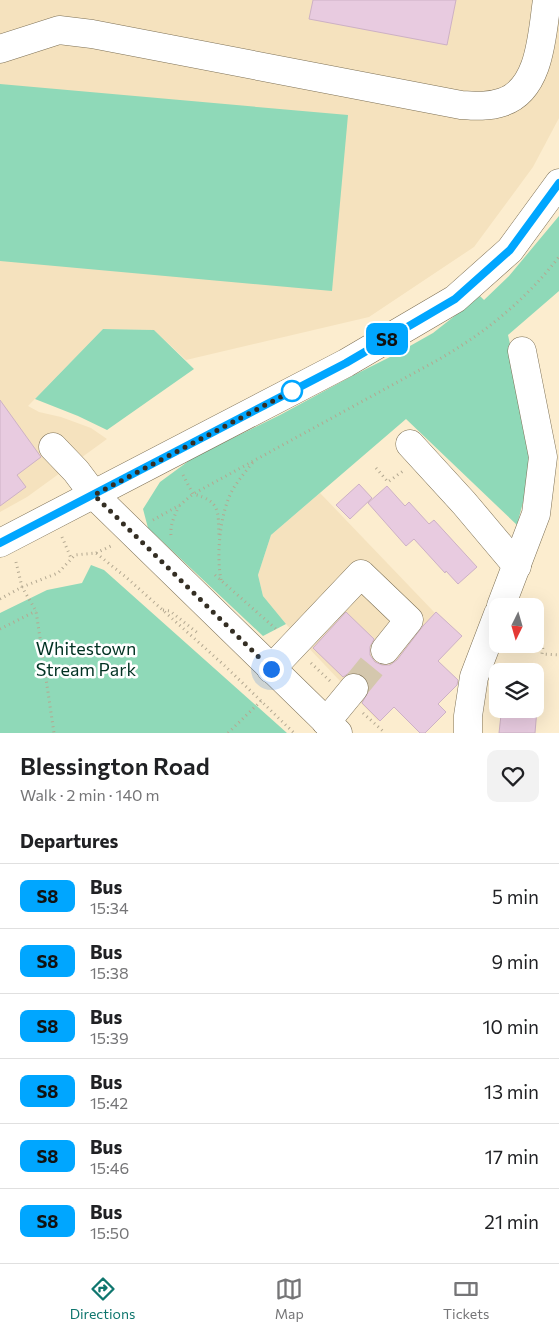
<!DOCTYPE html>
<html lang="en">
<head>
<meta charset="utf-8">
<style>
	body { margin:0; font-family:Commissioner,sans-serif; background:#f2f2f2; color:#202124; height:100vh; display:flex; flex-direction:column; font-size:19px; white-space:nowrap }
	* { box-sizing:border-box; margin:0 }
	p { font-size:16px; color:#757577 }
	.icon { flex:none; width:28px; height:28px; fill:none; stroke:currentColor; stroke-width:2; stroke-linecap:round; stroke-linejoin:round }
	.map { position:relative; height:733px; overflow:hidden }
	.side { display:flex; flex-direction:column; background:#fff; flex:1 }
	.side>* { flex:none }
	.badge { padding:0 10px; border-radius:8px; font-size:18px; line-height:32px }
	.needle { width:32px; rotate:185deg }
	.fabs { position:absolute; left:489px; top:598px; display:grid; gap:10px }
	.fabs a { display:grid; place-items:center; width:55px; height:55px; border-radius:10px; background:#fff; box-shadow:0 5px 20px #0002; font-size:25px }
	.you { position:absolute; width:25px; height:25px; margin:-12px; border:4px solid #fff; border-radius:50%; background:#1a73e8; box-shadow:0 0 0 8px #1a73e833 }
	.map>.badge { position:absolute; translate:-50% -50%; box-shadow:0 0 0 2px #fff }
	h2 { padding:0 20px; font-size:19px; line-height:45px }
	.round { display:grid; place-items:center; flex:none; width:52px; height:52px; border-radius:10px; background:#f2f2f2 }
	.head { display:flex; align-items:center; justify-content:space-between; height:85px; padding:0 20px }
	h1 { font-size:24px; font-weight:600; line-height:38px }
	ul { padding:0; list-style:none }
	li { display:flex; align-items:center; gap:15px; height:65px; padding:0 20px; border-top:1px solid #e0e0e0 }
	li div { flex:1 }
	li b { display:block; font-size:19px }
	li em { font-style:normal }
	li .badge { min-width:55px; font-weight:700; text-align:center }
	.tab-bar { display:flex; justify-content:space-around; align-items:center; height:70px; border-top:1px solid #e0e0e0; background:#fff; font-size:14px; color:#757577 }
	.tab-bar a { display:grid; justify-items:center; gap:2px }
	.tab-bar .on { color:#0f766e }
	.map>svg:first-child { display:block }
	.built { fill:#f5e2be }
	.green { fill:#8fd9b8 }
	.building { fill:#e8cbe0; stroke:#cdb1c5 }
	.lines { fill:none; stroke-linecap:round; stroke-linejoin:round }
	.minor-tunnel { stroke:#d4c7ad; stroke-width:28; stroke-dasharray:28 14; stroke-linecap:butt }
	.minor-casing { stroke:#7d7055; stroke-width:29 }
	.major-casing { stroke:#7d7055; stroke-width:29 }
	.path { stroke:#b3a891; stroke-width:3; stroke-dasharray:1 4; stroke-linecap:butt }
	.minor { stroke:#fff; stroke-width:28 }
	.major { stroke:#fff; stroke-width:28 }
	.line-casing { stroke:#fff; stroke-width:11 }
	.line { stroke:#00a6ff; stroke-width:8 }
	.walk { stroke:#342e23; stroke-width:5; stroke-dasharray:0 9 }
	.stop-dot { fill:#fff; stroke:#00a6ff; stroke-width:2.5 }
	.labels { text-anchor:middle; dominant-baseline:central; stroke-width:5; stroke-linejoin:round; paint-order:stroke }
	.park-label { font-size:18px; fill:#013222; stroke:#fff }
</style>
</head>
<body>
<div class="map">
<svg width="559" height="733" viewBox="0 0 559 733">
	<rect width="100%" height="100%" fill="#fcedcf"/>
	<!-- built -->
	<g class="built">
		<path d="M0,0h559v118l-26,49 -59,80 -105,70 -183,43 -32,-30 -51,-1 -75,77 11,6 22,5 30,11 16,11 -80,58 -27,15z"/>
		<path d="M320,493l137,143 -79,85 -92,-97 -23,-28 -5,-21 13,-40z"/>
	</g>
	<!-- green -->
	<g class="green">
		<path d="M0,84l348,31 -16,176 -332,-30z"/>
		<path d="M559,216v75l-51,44 27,122 -18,68 -111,-106 -135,116 -13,40 5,21 23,28 -23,12 -115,-108 -5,-19 17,-27 34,-25 86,-42 74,-40 40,-20 39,-22 47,-37 4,4 25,-24z"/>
		<path d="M103,329l51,1 40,39 -87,61 -29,-14 -43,-17z"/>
		<path d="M91,565l13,5 183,163h-287v-120l47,-23 35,-7z"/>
	</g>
	<!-- building -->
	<g class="building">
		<path d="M313,0h143l-9,45 -138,-26z"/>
		<path d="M0,400l41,57 -24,18 9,12 -26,19z"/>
		<path d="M359,484l13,14 -22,21 -14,-14z"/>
		<path d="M387,486l18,20 4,-4 20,22 5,-4 43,47 -19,17 -12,-13 -1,2 -31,-34 -8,7 -38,-43z"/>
		<path d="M346,612l28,27 -4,8v8l5,7 7,3h8l7,-5 26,-34 13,-14 26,24 -24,25 20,19 -1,5 -19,19 8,8 -21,21h-5l-26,-26 -14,14 -18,-18 7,-13 -1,-8 -4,-6 -8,-3h-7l-6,4 -30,-29z"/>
		<path d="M505,709h32l-2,24h-36l2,-18 3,1z"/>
	</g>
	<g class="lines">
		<!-- minor-tunnel -->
		<path class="minor-tunnel" d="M354,688l31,-38"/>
		<defs>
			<g id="minor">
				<path d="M0,49l59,-19 33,4 369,71c14,1 28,2 42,-3 38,-13 39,-69 44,-102"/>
				<path d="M410,444l54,59 53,63"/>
				<path d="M53,447l23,24 18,24 244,238"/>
				<path d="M501,606l35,-92 7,-57 -21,-106"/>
				<path d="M271,669l90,-95 48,46 -24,30"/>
				<path d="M326,722l28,-34"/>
				<path d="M468,733v-17l6,-39 24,-63"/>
			</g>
			<path id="major" d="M0,543l346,-180 109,-64 55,-49 49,-67"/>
		</defs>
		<!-- minor casing -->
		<use href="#minor" class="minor-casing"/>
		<!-- major casing -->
		<use href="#major" class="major-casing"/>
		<!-- path -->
		<g class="path">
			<path d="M376,468l12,14 15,-11"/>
			<path d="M183,475l10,19c28,7 25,18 26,43"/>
			<path d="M153,520l27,-15 13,-11 243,-133c35,-20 67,-43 95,-72 10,-10 19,-21 28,-32"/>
			<path d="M171,535c-1,-11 4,-20 8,-29"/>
			<path d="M62,537l9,21"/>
			<path d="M96,553l15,-7"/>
			<path d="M16,562l6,25 14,24 18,122"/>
			<path d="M215,575l61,54"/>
			<path d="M221,580c-5,-26 -1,-68 12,-91 6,-10 14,-19 21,-28"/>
			<path d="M0,599l22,-12 36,-14 17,-18 21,-2 31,25 98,88 69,67"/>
			<path d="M163,610l7,1 29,23"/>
			<path d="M0,629l36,-18"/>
			<path d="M530,644l13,2 -1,8 17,1"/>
			<path d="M311,663l19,18"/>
			<path d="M363,713l22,20"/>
			<path d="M228,733l33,-32"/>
		</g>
		<!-- minor -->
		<use href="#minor" class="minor"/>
		<!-- major -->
		<use href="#major" class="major"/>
	</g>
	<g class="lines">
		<defs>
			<path id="line" d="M0,543l346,-180 109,-64 55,-49 49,-67"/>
		</defs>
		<!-- line casing -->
		<use href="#line" class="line-casing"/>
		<!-- line -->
		<use href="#line" class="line"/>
		<!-- walk -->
		<path class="walk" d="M271,669l-177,-174 198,-104"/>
	</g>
	<!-- markers -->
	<circle class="stop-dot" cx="292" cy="391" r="10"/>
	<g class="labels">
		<!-- park labels -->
		<g class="park-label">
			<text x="86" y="648">Whitestown<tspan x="86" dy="21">Stream Park</tspan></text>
		</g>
	</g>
</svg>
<div class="fabs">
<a><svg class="needle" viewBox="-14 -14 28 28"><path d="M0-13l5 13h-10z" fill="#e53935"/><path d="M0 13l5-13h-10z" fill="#757577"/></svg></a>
<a><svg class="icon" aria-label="layers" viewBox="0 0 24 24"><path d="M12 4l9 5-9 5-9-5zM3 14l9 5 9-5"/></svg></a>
</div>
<div class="you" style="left:271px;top:669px"></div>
<b class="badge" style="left:387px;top:339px;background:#00a6ff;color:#111">S8</b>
</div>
<section class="side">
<div class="head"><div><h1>Blessington Road</h1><p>Walk · 2 min · 140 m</p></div><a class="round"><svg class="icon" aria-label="heart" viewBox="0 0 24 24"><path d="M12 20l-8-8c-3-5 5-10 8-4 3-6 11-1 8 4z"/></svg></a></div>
<h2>Departures</h2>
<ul>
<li><span class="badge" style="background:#00a6ff;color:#111">S8</span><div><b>Bus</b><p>15:34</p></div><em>5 min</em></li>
<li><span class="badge" style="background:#00a6ff;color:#111">S8</span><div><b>Bus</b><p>15:38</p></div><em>9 min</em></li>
<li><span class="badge" style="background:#00a6ff;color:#111">S8</span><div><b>Bus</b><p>15:39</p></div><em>10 min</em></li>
<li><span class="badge" style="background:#00a6ff;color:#111">S8</span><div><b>Bus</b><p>15:42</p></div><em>13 min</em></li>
<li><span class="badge" style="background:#00a6ff;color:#111">S8</span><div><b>Bus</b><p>15:46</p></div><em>17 min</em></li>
<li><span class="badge" style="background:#00a6ff;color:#111">S8</span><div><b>Bus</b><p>15:50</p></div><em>21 min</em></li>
</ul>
</section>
<nav class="tab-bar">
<a class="on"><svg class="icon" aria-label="directions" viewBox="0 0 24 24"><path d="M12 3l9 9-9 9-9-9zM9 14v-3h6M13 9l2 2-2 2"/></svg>Directions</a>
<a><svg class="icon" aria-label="map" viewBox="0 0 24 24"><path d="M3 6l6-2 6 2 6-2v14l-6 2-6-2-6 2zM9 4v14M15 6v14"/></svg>Map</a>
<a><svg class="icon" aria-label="tickets" viewBox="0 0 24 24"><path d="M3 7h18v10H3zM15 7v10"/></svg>Tickets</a>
</nav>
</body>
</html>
